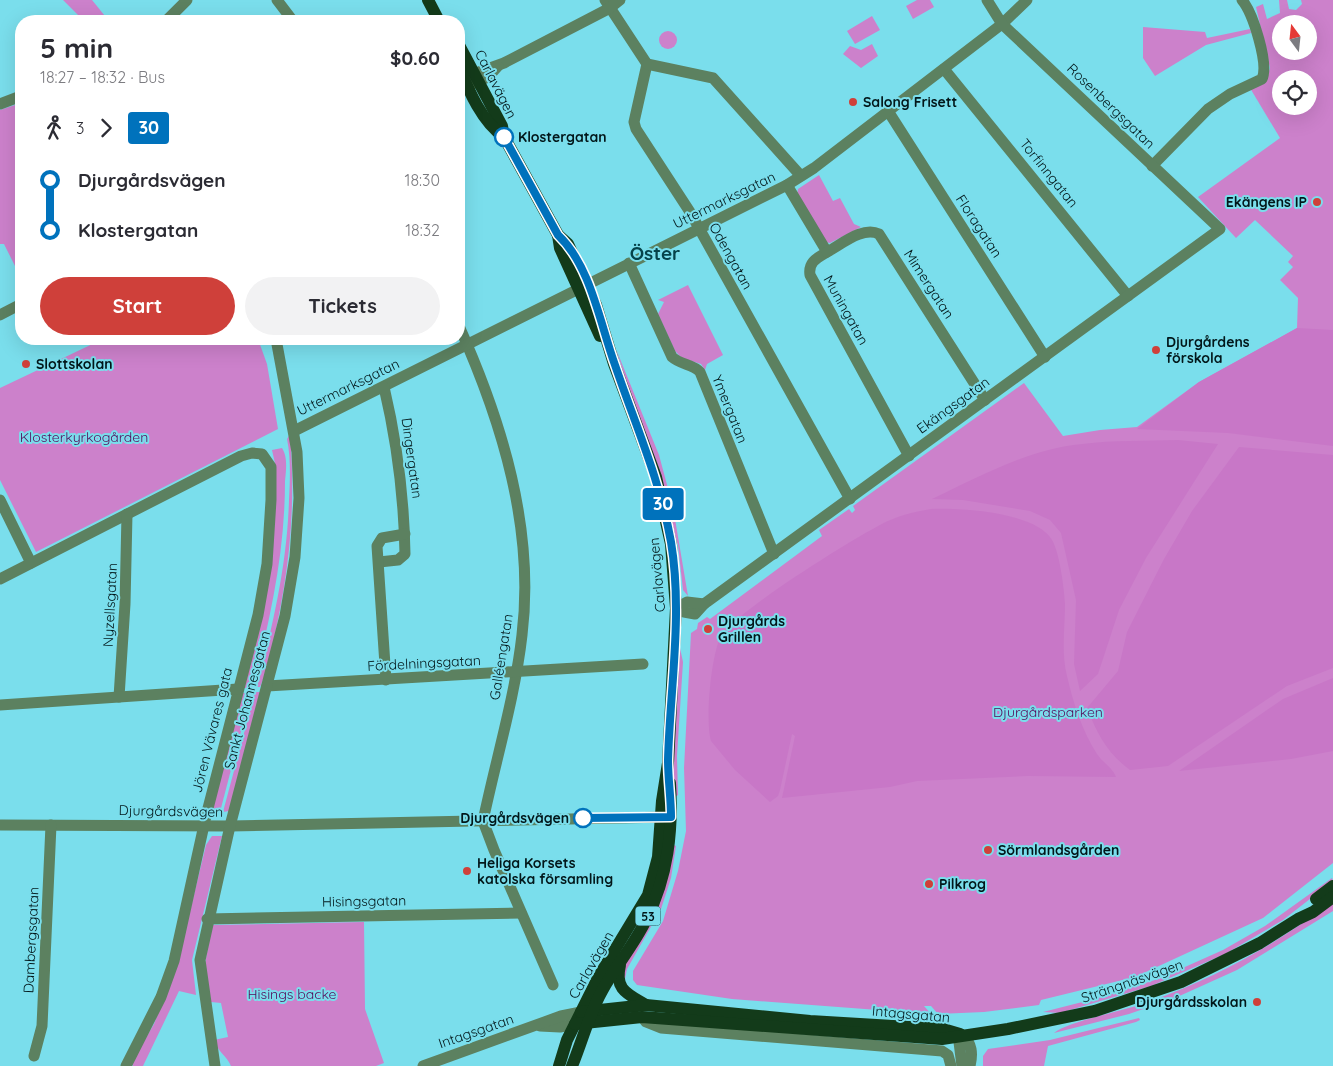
<!DOCTYPE html>
<html lang="en">
<head>
<meta charset="utf-8">
<style>
	body { margin:0; font-family:Quicksand,sans-serif; background:#f2f2f3; color:#2b2b33; height:100vh; display:flex; flex-direction:column; font-size:19px; white-space:nowrap }
	* { box-sizing:border-box; margin:0 }
	p { font-size:16px; color:#7c7c81 }
	.icon { flex:none; width:28px; height:28px; fill:none; stroke:currentColor; stroke-width:2; stroke-linecap:round; stroke-linejoin:round }
	.map { position:relative; flex:1; overflow:hidden }
	.panel { position:absolute; left:15px; top:15px; width:450px; height:330px; display:flex; flex-direction:column; background:#fff; border-radius:20px; box-shadow:0 5px 20px #0002 }
	.panel>* { flex:none }
	.badge { padding:0 10px; border-radius:4px; font-size:18px; line-height:32px }
	.needle { width:32px; rotate:345deg }
	.controls { position:absolute; left:1272px; top:15px; display:grid; gap:10px }
	.controls a { display:grid; place-items:center; width:45px; height:45px; border-radius:50%; background:#fff; box-shadow:0 5px 20px #0002; font-size:25px }
	.map>.badge { position:absolute; translate:-50% -50%; box-shadow:0 0 0 2px #fff }
	.legs { display:flex; align-items:center; gap:8px; height:55px; padding:0 25px; font-size:16px }
	.legs p { margin-inline-start:auto }
	.head { display:flex; align-items:center; justify-content:space-between; height:85px; padding:0 25px }
	h1 { font-size:28px; font-weight:700; line-height:38px }
	.cta { display:flex; gap:10px; margin-top:auto; padding:10px 25px }
	.cta a { flex:1; height:58px; border-radius:30px; background:#cf403a; color:#fff; font-size:20px; font-weight:700; line-height:58px; text-align:center }
	.cta a+a { background:#f2f2f3; color:#2b2b33 }
	ul { padding:0 25px; list-style:none }
	li { display:flex; align-items:center; gap:18px; height:50px; font-size:19px }
	li i { display:grid; place-items:center; width:8px; height:100%; margin:0 6px; background:currentColor }
	li i::after { content:''; width:12px; height:12px; margin:-6px; border:4px solid; border-radius:50%; background:#fff }
	li p { margin-inline-start:auto }
	li:first-child i { background:linear-gradient(#0000 50%,currentColor 0) }
	li:last-child i { background:linear-gradient(currentColor 50%,#0000 0) }
	.map>svg:first-child { display:block }
	.green { fill:#cc81cb; fill-rule:evenodd }
	.forest { fill:#c877c7 }
	.lines { fill:none; stroke-linecap:round; stroke-linejoin:round }
	.minor { stroke:#5c8160; stroke-width:11 }
	.major { stroke:#133b1a; stroke-width:12 }
	.line-1-casing { stroke:#fff; stroke-width:11 }
	.line-1 { stroke:#0072bc; stroke-width:8 }
	.poi-dot { fill:#cf403a; stroke:#7adeec; stroke-width:2 }
	.stop-1-dot { fill:#fff; stroke:#0072bc; stroke-width:2.5 }
	.labels { text-anchor:middle; dominant-baseline:central; stroke-width:4; stroke-linejoin:round; paint-order:stroke }
	.shield { fill:#7adeec; stroke:#265359; stroke-width:1 }
	.shield-label { font-size:12px; font-weight:bold; fill:#02171a }
	.street-label { font-size:14px; fill:#02171a; stroke:#7adeec }
	.poi-label { font-size:14px; font-weight:bold; fill:#02171a; stroke:#7adeec; text-anchor:start }
	.stop-label { font-size:14px; font-weight:bold; fill:#02171a; stroke:#7adeec; text-anchor:start }
	.park-label { font-size:14px; fill:#560a58; stroke:#7adeec }
	.district-label { font-size:19px; font-weight:bold; fill:#06434a; stroke:#7adeec }
</style>
</head>
<body>
<div class="map">
<svg width="1333" height="1066" viewBox="0 0 1333 1066">
	<rect width="100%" height="100%" fill="#7adeec"/>
	<!-- green -->
	<g class="green">
		<path d="M63,0h29l17,21h-25z"/>
		<path d="M917,0h13l4,7 -21,12 -7,-13z"/>
		<path d="M1279,0h8l2,9 7,1 6,-6 -1,-4h32v863l-70,55 -128,59 -94,23 -2,5 -55,7 -46,2 -7,-8h-7l7,8 -199,-15 -95,-14 -4,-5v-9l30,-50 15,-50 8,-40 -2,-63 7,-135 6,-4 1,-6 9,-6 3,2 112,-83 -3,-6 30,-21 3,4 3,-3 -2,-4 171,-123 39,53 37,-6 37,-3 62,-45 98,-54 1,-30 -18,-18 13,-13 -5,-5 5,-6 -38,-36 -19,18 -38,-41 82,-59 -30,-50 15,-5 5,-15 -14,-61 7,-3 4,15 13,-6zM1281,24h28v27h-28zM1281,79h28v27h-28z"/>
		<path d="M872,16l8,14 -25,14 -8,-13z"/>
		<path d="M1143,27l62,5 2,6 43,-9 1,4 -45,12 -51,31 -12,-18z"/>
		<circle cx="668" cy="40" r="9"/>
		<path d="M872,44l6,12 -17,12 -18,-14 7,-8 11,4z"/>
		<path d="M21,103v175l-17,-34h-4v-134z"/>
		<path d="M819,175l14,26 7,-3 14,26 7,3 -31,16 -5,-1 -28,-47 1,-6z"/>
		<path d="M688,285l35,70 -16,9 -2,6 -4,-6 -19,-6 -7,-7 -17,-37 6,-12 -6,-2z"/>
		<path d="M103,339h155l9,25 11,65 -242,123 -36,-72v-92z"/>
		<path d="M616,349l43,106 14,52 15,89 -5,-6 -5,-45z"/>
		<path d="M290,434c7,86 -3,155 -24,238l-6,15h-3c16,-64 30,-121 32,-187 1,-20 2,-42 -2,-61z"/>
		<path d="M282,448c6,9 4,23 3,33 0,73 -15,137 -32,207h-9l32,-220 -4,-18z"/>
		<path d="M680,648l3,14 -6,94 1,39 -3,2 -2,-35z"/>
		<path d="M255,692h5l-31,119 -6,1z"/>
		<path d="M242,693h9l-31,119 -11,1z"/>
		<path d="M212,836h10l-30,124 4,35 -17,-4 -36,75h-10l-1,-4 22,-38 24,-63 28,-116z"/>
		<path d="M672,844l4,2 -5,32 -10,31 -34,60 -3,15 -3,-13z"/>
		<path d="M1332,878l1,3 -50,39 -58,34 -74,32 -91,27 -17,-1 59,-15 56,-18 65,-29 42,-24z"/>
		<path d="M1333,901v10l-96,59 -62,28 -46,16 -75,19c14,-12 75,-23 97,-32 66,-24 126,-57 182,-100z"/>
		<path d="M364,922l1,87 19,54 -8,3h-145c-4,-10 -14,-15 -17,-26l14,-3 -7,-34 -10,-1 -6,-38 7,-39z"/>
		<path d="M1139,1018l1,2 -4,2 -88,24 -4,20h-61v-10l5,-7 62,-9z"/>
	</g>
	<!-- forest -->
	<g class="forest">
		<path d="M1297,328l36,2v116l-105,-13 -91,-4 62,-47z"/>
		<path d="M1178,440l40,4 -72,114 -27,52 -21,64 -18,17 -6,-27 2,-64 -15,-67 -11,-13 -20,-9 -67,-11 -31,-1c48,-23 97,-50 150,-55 32,-4 64,-3 96,-4z"/>
		<path d="M1239,447l94,8v213l-46,18 -119,80 -38,4c-22,-16 -33,-36 -43,-62l31,-37 9,-39 37,-73 28,-48z"/>
		<path d="M931,509c30,-1 105,3 121,31 8,14 12,48 13,64 0,24 -4,48 2,72 6,26 15,55 30,78 5,8 16,14 19,23l-87,-1 -112,5 -27,6 -108,11 13,-62 -3,-2 -12,56 -2,6 -8,6 -35,-32 -24,-29c-6,-20 0,-86 10,-105 14,-24 130,-96 159,-111 16,-9 33,-13 51,-16z"/>
		<path d="M1333,678v73l-42,8 -112,12 104,-72z"/>
	</g>
	<g class="lines">
		<!-- minor -->
		<g class="minor">
			<path d="M277,0l16,21"/>
			<path d="M605,0l42,64 -13,58 2,7 54,83 160,287"/>
			<path d="M166,21l21,-21"/>
			<path d="M647,64l66,14 88,98"/>
			<path d="M944,69l184,227"/>
			<path d="M465,77l39,-14 106,-55 10,-8"/>
			<path d="M459,90l29,-13 10,-11"/>
			<path d="M0,104l21,-8"/>
			<path d="M888,111l157,246"/>
			<path d="M1152,166l56,-57 22,-15 32,-15c7,-15 -9,-66 -20,-79"/>
			<path d="M787,185l40,67c-10,6 -19,10 -17,23l99,181"/>
			<path d="M827,252c15,-8 36,-26 52,-18l106,166"/>
			<path d="M629,263l43,94c9,8 21,7 28,15l74,182"/>
			<path d="M0,315l21,-11"/>
			<path d="M459,326c43,96 76,203 63,309 -7,62 -26,124 -39,186l11,29 59,135"/>
			<path d="M294,431l493,-246 27,-17 188,-144 25,-24"/>
			<path d="M0,500l31,63"/>
			<path d="M379,562l19,-2 7,-6c-1,-57 -8,-112 -21,-167"/>
			<path d="M0,579l241,-123 11,-3 10,1 9,13v33l-4,64 -9,51 -52,201 -32,145 -13,36 -35,69"/>
			<path d="M676,608l8,4 11,2 9,-10 516,-375 -218,-205 -15,-24"/>
			<path d="M676,608l11,-6 17,2"/>
			<path d="M386,680l-9,-134 5,-8 23,-4"/>
			<path d="M267,686l376,-22"/>
			<path d="M119,697l6,-93 2,-90"/>
			<path d="M0,705l238,-16"/>
			<path d="M0,825l230,1 438,-9"/>
			<path d="M207,919l314,-6"/>
			<path d="M642,1017l4,5 15,6 281,23 6,4 3,11"/>
			<path d="M540,1026l20,1 15,-3"/>
			<path d="M34,1056l8,-30 9,-201"/>
			<path d="M215,1066l-15,-106 30,-134 55,-210 10,-59 4,-59 -2,-46 -21,-113"/>
			<path d="M423,1066l138,-50 20,-4"/>
			<path d="M962,1066l-3,-24 4,-7c9,9 10,18 7,31"/>
		</g>
		<!-- major -->
		<g class="major">
			<path d="M428,0l11,21"/>
			<path d="M459,45l43,81 2,11 54,98 10,9 28,61 18,59 42,113 15,67 5,64 -8,155 -6,38 -4,56 -10,38 -49,81 -32,64 -8,26"/>
			<path d="M459,67c10,24 23,55 45,70"/>
			<path d="M558,235l2,13 40,88"/>
			<path d="M1316,899l17,-13"/>
			<path d="M620,965c-6,25 8,29 26,40"/>
			<path d="M581,1012l65,-7 164,16 133,8 17,5"/>
			<path d="M575,1024l67,-7 300,22 66,-10 87,-18 86,-29 79,-39 38,-24 15,-7 20,-15"/>
			<path d="M572,1066c10,-24 17,-52 30,-75 13,-24 32,-46 44,-71 22,-44 27,-89 24,-137"/>
		</g>
	</g>
	<g class="lines">
		<defs>
			<path id="line-1" d="M504,137l54,98c33,31 42,89 57,130 20,59 45,115 56,177 12,72 -1,146 -3,218 0,19 3,38 3,57l-88,1"/>
		</defs>
		<!-- line-1 casing -->
		<use href="#line-1" class="line-1-casing"/>
		<!-- line-1 -->
		<use href="#line-1" class="line-1"/>
	</g>
	<!-- markers -->
	<g class="poi-dot">
		<circle cx="853" cy="102" r="5"/>
		<circle cx="1317" cy="202" r="5"/>
		<circle cx="1156" cy="350" r="5"/>
		<circle cx="26" cy="364" r="5"/>
		<circle cx="708" cy="629" r="5"/>
		<circle cx="988" cy="850" r="5"/>
		<circle cx="467" cy="871" r="5"/>
		<circle cx="929" cy="884" r="5"/>
		<circle cx="1257" cy="1002" r="5"/>
	</g>
	<g class="stop-1-dot">
		<circle cx="504" cy="137" r="9"/>
		<circle cx="583" cy="818" r="9"/>
	</g>
	<g class="labels">
		<!-- shield labels -->
		<rect class="shield" x="635.5" y="906.5" width="25" height="19" rx="4"/>
		<g class="shield-label">
			<text x="648" y="916">53</text>
		</g>
		<!-- street labels -->
		<g class="street-label">
			<text transform="translate(496 84) rotate(63)">Carlavägen</text>
			<text transform="translate(1111 106) rotate(44)">Rosenbergsgatan</text>
			<text transform="translate(1049 173) rotate(51)">Torfinngatan</text>
			<text transform="translate(724 200) rotate(-26)">Uttermarksgatan</text>
			<text transform="translate(979 226) rotate(57)">Floragatan</text>
			<text transform="translate(731 256) rotate(61)">Odengatan</text>
			<text transform="translate(929 284) rotate(57)">Mimergatan</text>
			<text transform="translate(846 310) rotate(61)">Muningatan</text>
			<text transform="translate(348 387) rotate(-26)">Uttermarksgatan</text>
			<text transform="translate(953 405) rotate(-36)">Ekängsgatan</text>
			<text transform="translate(730 409) rotate(68)">Ymergatan</text>
			<text transform="translate(412 458) rotate(82)">Dingergatan</text>
			<text transform="translate(657 575) rotate(-95)">Carlavägen</text>
			<text transform="translate(110 605) rotate(-87)">Nyzellsgatan</text>
			<text transform="translate(501 657) rotate(-81)">Galléengatan</text>
			<text transform="translate(424 663) rotate(-3)">Fördelningsgatan</text>
			<text transform="translate(247 700) rotate(-75)">Sankt Johannesgatan</text>
			<text transform="translate(212 730) rotate(-76)">Jören Vävares gata</text>
			<text transform="translate(171 811) rotate(1)">Djurgårdsvägen</text>
			<text transform="translate(364 901) rotate(-1)">Hisingsgatan</text>
			<text transform="translate(31 940) rotate(-87)">Dambergsgatan</text>
			<text transform="translate(591 965) rotate(-60)">Carlavägen</text>
			<text transform="translate(1132 981) rotate(-19)">Strängnäsvägen</text>
			<text transform="translate(911 1014) rotate(5)">Intagsgatan</text>
			<text transform="translate(476 1031) rotate(-19)">Intagsgatan</text>
		</g>
		<!-- poi labels -->
		<g class="poi-label">
			<text x="863" y="102">Salong Frisett</text>
			<text x="1307" y="202" text-anchor="end">Ekängens IP</text>
			<text x="1166" y="342">Djurgårdens<tspan x="1166" dy="16">förskola</tspan></text>
			<text x="36" y="364">Slottskolan</text>
			<text x="718" y="621">Djurgårds<tspan x="718" dy="16">Grillen</tspan></text>
			<text x="998" y="850">Sörmlandsgården</text>
			<text x="477" y="863">Heliga Korsets<tspan x="477" dy="16">katolska församling</tspan></text>
			<text x="939" y="884">Pilkrog</text>
			<text x="1247" y="1002" text-anchor="end">Djurgårdsskolan</text>
		</g>
		<!-- stop labels -->
		<g class="stop-label">
			<text x="518" y="137">Klostergatan</text>
			<text x="569" y="818" text-anchor="end">Djurgårdsvägen</text>
		</g>
		<!-- park labels -->
		<g class="park-label">
			<text x="84" y="437">Klosterkyrkogården</text>
			<text x="1048" y="712">Djurgårdsparken</text>
			<text x="292" y="994">Hisings backe</text>
		</g>
		<!-- district labels -->
		<g class="district-label">
			<text x="655" y="253">Öster</text>
		</g>
	</g>
</svg>
<div class="controls">
<a><svg class="needle" viewBox="-14 -14 28 28"><path d="M0-13l5 13h-10z" fill="#e53935"/><path d="M0 13l5-13h-10z" fill="#7c7c81"/></svg></a>
<a><svg class="icon" aria-label="locate" viewBox="0 0 24 24"><circle cx="12" cy="12" r="6"/><path d="M12 2v4M12 18v4M2 12h4M18 12h4"/></svg></a>
</div>
<b class="badge" style="left:663px;top:504px;background:#0072bc;color:#fff">30</b>
<section class="panel">
<div class="head"><div><h1>5 min</h1><p>18:27 – 18:32 · Bus</p></div><b>$0.60</b></div>
<div class="legs"><svg class="icon" aria-label="walk" viewBox="0 0 24 24"><circle cx="13" cy="4" r="2"/><path d="M13 8l-2 6 4 7M11 14l-3 7M7 12l3-4h3l4 4"/></svg>3<svg class="icon" aria-label="forward" viewBox="0 0 24 24"><path d="M9 5l7 7-7 7"/></svg><b class="badge" style="background:#0072bc;color:#fff">30</b></div>
<ul>
<li><i style="color:#0072bc"></i><b>Djurgårdsvägen</b><p>18:30</p></li>
<li><i style="color:#0072bc"></i><b>Klostergatan</b><p>18:32</p></li>
</ul>
<div class="cta"><a>Start</a><a>Tickets</a></div>
</section>
</div>
</body>
</html>
